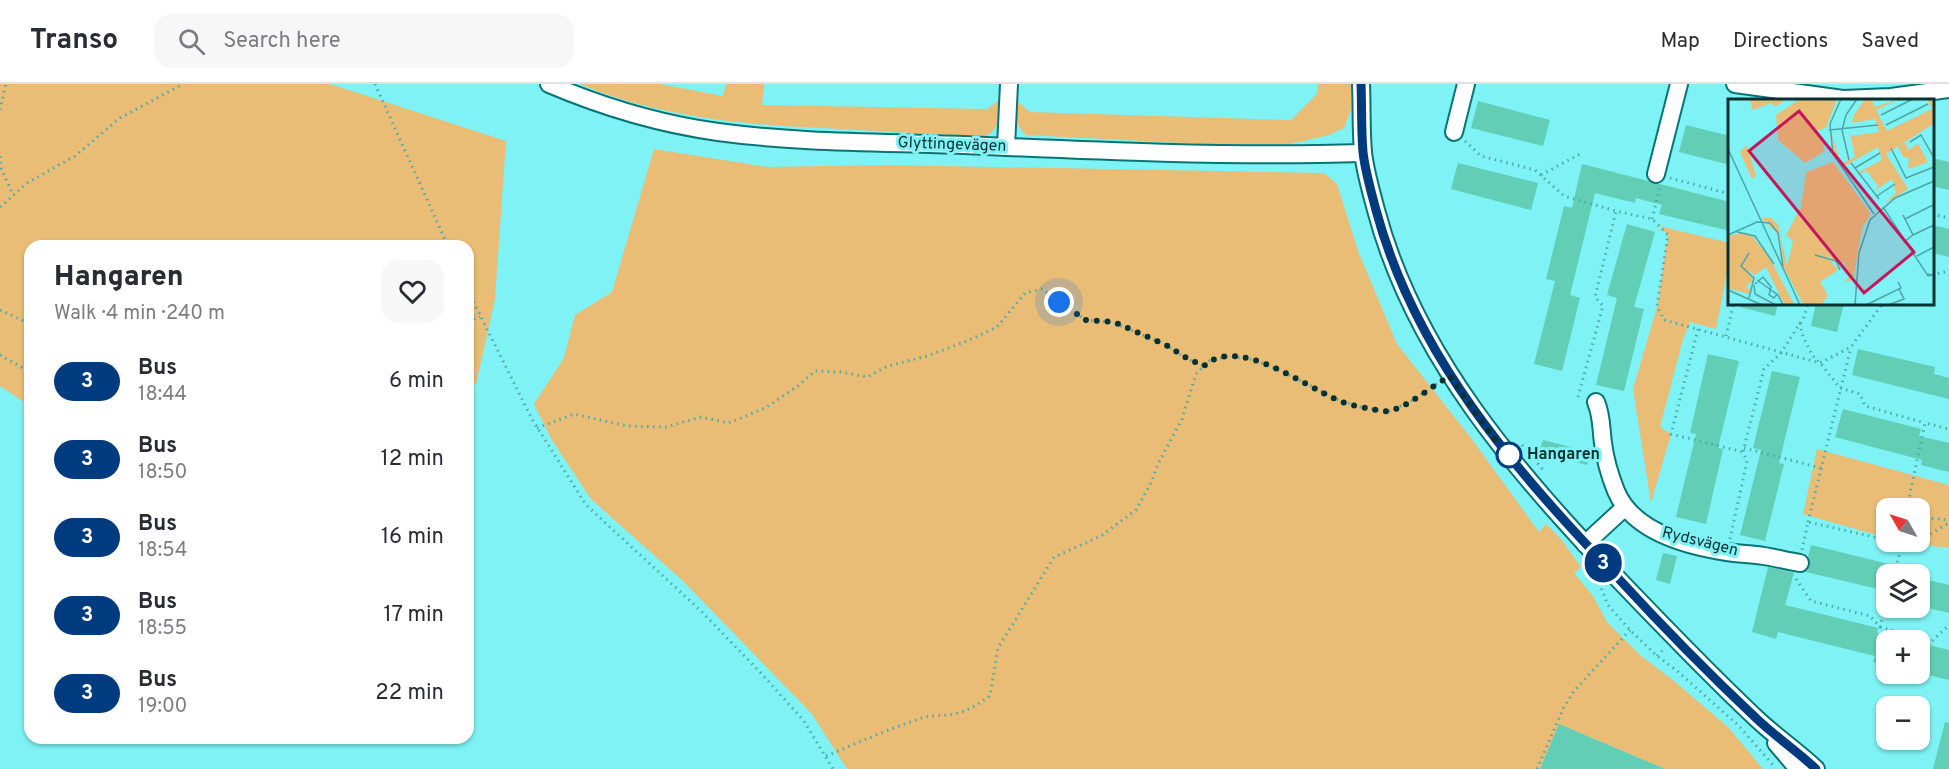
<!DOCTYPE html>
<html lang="en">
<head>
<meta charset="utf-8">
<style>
	body { margin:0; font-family:Overpass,sans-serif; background:#f7f7f7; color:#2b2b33; height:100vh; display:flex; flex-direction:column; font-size:22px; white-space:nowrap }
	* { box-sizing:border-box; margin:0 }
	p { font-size:20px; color:#7c7c81 }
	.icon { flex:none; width:33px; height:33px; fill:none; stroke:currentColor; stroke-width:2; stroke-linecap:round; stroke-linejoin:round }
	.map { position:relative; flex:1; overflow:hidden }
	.drawer { position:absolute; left:24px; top:156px; width:450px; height:504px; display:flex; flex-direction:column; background:#fff; border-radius:18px; box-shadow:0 2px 4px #0004 }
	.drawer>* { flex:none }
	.badge { padding:0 12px; border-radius:20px; font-size:21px; line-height:39px }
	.needle { width:39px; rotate:309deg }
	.buttons { position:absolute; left:1876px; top:414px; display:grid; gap:12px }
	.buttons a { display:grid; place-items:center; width:54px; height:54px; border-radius:12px; background:#fff; box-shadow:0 2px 4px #0004; font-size:30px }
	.you { position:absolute; width:30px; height:30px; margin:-15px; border:4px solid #fff; border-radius:50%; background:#1a73e8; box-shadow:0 0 0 9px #1a73e833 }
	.map>.badge { position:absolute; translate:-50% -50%; box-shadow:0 0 0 3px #fff }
	.round { display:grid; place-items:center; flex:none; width:63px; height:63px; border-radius:18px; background:#f7f7f7 }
	.summary { display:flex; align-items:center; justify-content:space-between; height:102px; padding:0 30px }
	h1 { font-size:28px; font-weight:800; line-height:45px }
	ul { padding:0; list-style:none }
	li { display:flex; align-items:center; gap:18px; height:78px; padding:0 30px }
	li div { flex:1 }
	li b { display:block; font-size:22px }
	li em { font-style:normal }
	li .badge { min-width:66px; font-weight:700; text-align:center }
	header { display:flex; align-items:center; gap:36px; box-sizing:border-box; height:84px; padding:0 30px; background:#fff; border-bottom:2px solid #e1e1e2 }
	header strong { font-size:28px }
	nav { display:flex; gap:33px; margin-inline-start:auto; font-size:21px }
	.search { width:420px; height:54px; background:#f7f7f7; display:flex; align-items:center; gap:15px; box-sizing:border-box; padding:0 21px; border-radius:18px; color:#7c7c81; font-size:22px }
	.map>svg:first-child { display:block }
	.green { fill:#eabd76 }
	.building { fill:#62ceb6 }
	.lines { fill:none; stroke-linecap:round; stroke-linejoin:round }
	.minor-casing { stroke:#097476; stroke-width:20 }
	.path { stroke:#52a9aa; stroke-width:3; stroke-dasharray:1.5 4.5; stroke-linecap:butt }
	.minor { stroke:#fff; stroke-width:16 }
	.line-casing { stroke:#fff; stroke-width:14 }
	.line { stroke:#003b80; stroke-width:9 }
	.walk { stroke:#093131; stroke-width:6; stroke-dasharray:0 10.8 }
	.stop-dot { fill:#fff; stroke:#003b80; stroke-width:3 }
	.labels { text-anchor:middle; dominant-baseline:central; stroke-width:6; stroke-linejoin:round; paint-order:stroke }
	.street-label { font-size:16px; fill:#093131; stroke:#7ef2f4 }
	.stop-label { font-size:16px; font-weight:bold; fill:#093131; stroke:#7ef2f4; text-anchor:start }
	.inset-road { fill:none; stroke:#4fa5a6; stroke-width:1.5 }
	.view { fill:#c2185b; fill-opacity:0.15; stroke:#c2185b; stroke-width:3 }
	.inset-edge { fill:none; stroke:#093131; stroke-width:3 }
</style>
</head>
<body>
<header>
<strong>Transo</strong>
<div class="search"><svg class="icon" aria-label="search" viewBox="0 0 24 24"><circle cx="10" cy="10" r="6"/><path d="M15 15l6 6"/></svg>Search here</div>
<nav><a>Map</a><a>Directions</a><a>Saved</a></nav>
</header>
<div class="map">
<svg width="1949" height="685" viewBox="0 0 1949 685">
	<rect width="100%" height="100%" fill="#7ef2f4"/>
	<!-- green -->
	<g class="green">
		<path d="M0,0h330l176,57 -11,158 -19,85 -8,2v-140h-438v160l-30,-20z"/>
		<path d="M580,0h80l63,12 3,-12h38l-2,21 225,4 14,-10c-1,18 1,25 -14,37 -49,-2 -98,-4 -147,-7 -88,-4 -178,-10 -260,-45z"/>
		<path d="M1318,0h33v26l-7,18 -15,7 -39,9h-87l-177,-9c-12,-11 -11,-20 -10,-35l14,12 261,8 26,-26z"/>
		<path d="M654,65l113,18 121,-2 436,8 13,11 21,67 39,93 74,94 68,94 7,-8 15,15 20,28 -7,6 19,23 14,26 34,34 33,25 54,46 35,42h-98l-106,-45 -19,45h-693l-35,-55 -129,-133 -92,-82 -39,-59 -18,-36 30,-46 11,-43 37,-23z"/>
		<path d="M1659,142l71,17v15l-14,71 -26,-7 -7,17 -23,88 11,7 -20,69 -18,-114 24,-82 11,-72z"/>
		<path d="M1817,365l132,36v63l-46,-6h17v-34h-33v30l-84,-24z"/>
	</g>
	<!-- building -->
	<g class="building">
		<path d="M1478,17l72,19 -7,26 -72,-18z"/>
		<path d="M1686,41l44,11v29l-51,-13z"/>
		<path d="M1932,74l17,4v28l-17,-4z"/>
		<path d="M1458,79l80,20 -7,27 -80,-21z"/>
		<path d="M1582,80l148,38v29l-71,-17 3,-9 -26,-7 -1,5 -40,-10 -25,102 10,3 -18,73 -28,-7 21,-83 -9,-2 18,-73 8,2z"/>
		<path d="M1627,140l28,8 -21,75 10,2 -20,82 -28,-6 21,-87 -10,-3z"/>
		<path d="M1932,141l17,4v28l-17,-4z"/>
		<path d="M1741,219h37l-3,13 -35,-9z"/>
		<path d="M1816,219h28l-7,29 -26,-6z"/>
		<path d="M1858,265l77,18 -1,7 15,4v21l-97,-24z"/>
		<path d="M1708,270l31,7 -21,87 5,1 -17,75 -30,-7 20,-83 -6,-1z"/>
		<path d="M1772,287l28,6 -21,86 5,1 -19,77 -25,-6 21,-85 -8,-2z"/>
		<path d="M1843,325l78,20 -2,7 30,7v29l-28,-7 1,-5 -87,-23z"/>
		<path d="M1543,356l48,12 -4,13 -48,-13z"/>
		<path d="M1811,461l78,19 -7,26 -76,-18 4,-7 -2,-8z"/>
		<path d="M1663,469l14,3 -7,28 -14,-4z"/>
		<path d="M1768,483l26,6 -9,32 93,23 -1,5 10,2v30l-14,-3 2,-6 -97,-24 -2,7 -24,-7z"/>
		<path d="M1920,494l29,7v28l-29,-7z"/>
		<path d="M1920,559l29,7v30l-29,-7z"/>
		<path d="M1945,638l4,1v46h-16z"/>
		<path d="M1559,640l106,45h-125z"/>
	</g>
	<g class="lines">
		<defs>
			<g id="minor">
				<path d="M549,0c54,23 111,40 169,48 81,11 164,10 245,13 133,6 267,12 400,8"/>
				<path d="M1361,0c1,22 0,46 2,68 2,19 8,39 13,58 39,147 141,262 244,371 45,47 90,94 137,138 19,18 40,32 59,50"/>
				<path d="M1735,0l108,15 48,-2 58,-8"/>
				<path d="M1454,48l12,-48"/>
				<path d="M1006,63l3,-63"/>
				<path d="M1656,90l23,-90"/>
				<path d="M1596,318c6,14 5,27 7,41 2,16 7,33 13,48 17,41 71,55 111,61 12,2 25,2 37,4 12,2 24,5 36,7"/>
				<path d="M1585,460l39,-36"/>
				<path d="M1776,659l22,26"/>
			</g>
		</defs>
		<!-- minor casing -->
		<use href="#minor" class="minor-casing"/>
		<!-- path -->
		<g class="path">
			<path d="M375,0l73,162"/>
			<path d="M0,26l6,-26"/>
			<path d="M1465,57l16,15 54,14 29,26 52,15 36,8 16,16 -11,71 7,14 156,43 31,-16 32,-44"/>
			<path d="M0,72l1,12 12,27"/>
			<path d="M1541,91l39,-21"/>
			<path d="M1670,94l60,16"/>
			<path d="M0,123l27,-24 48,-27 45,-38 63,-34"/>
			<path d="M1932,130l17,4"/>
			<path d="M1652,135l8,-32"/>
			<path d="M1932,191l17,-4"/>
			<path d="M468,207l64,128 54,86 114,105 60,62 44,49 29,48"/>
			<path d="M0,226l30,14"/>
			<path d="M468,237l12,-4"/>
			<path d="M1800,239l2,11 10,21 8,8 20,25 20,6 5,12 60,17"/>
			<path d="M1698,245l-27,105 72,18"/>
			<path d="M1726,252l8,-33"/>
			<path d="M0,271l30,17"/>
			<path d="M1578,313l25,-91 -8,-9 21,-86"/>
			<path d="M537,344l37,-14 53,12 39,1 35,-10 28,6 36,-15 33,-22 17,-15 26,1 26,5 21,-11 39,-10 40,-15 30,-14 28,-34 17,-4 44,31 28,3 52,22 21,14 17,7"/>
			<path d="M1522,361l23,27"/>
			<path d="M1744,364l77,20"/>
			<path d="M1907,424l18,-85 24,6"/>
			<path d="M1920,433l29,3"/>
			<path d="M1808,438l43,-175"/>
			<path d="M1730,455l17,-78 -4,-9 21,-83 17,-16 23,-36 4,-14"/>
			<path d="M1883,455l17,13 18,-10"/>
			<path d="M1920,456l29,-17"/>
			<path d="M1802,466l6,-28 75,17 4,-5"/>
			<path d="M1894,490l6,-22"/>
			<path d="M1796,495l15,22 59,15 10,11 7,-26"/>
			<path d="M1599,499l9,22 22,25 27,26 19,14 62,55 35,40"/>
			<path d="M1880,543l52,14 17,-16"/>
			<path d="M1657,572l6,-6"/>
			<path d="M826,672c33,-14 65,-28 99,-39 9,-2 19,-1 28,-3 14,-2 25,-10 37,-18l8,-48 56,-91 47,-21 35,-26 15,-27 7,-19 24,-45 14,-45 13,-13 20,-5 25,4 29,12 56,28 21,7 28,5 23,-11 27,-18"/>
			<path d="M1537,685l27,-62 10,-16 56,-61"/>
		</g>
		<!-- minor -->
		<use href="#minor" class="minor"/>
	</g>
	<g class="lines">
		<defs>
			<path id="line" d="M1361,0c1,22 0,46 2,68 2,19 8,39 13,58 39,146 139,260 241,367 45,49 92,97 140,142 19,18 40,32 59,50"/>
		</defs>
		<!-- line casing -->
		<use href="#line" class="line-casing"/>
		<!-- line -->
		<use href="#line" class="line"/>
		<!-- walk -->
		<path class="walk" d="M1059,218l27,18 28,2 52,23 22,14 16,7c34,-32 102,22 136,35 10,4 21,6 31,8 6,1 13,3 19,2 19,-5 42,-25 60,-35l41,59 18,20"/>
	</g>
	<!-- markers -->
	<circle class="stop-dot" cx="1509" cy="371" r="12"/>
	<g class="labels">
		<!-- street labels -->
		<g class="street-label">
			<text transform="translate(952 61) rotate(2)">Glyttingevägen</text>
			<text transform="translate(1700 458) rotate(14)">Rydsvägen</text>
		</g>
		<!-- stop labels -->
		<g class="stop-label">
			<text x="1527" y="371">Hangaren</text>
		</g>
	</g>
	<!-- overview -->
	<g transform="translate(1728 15)">
		<rect width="206" height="206" fill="#7ef2f4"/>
		<path d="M21,0h38l-12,8 -4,-4 -18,7zM72,0h37l-11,29 -8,2 7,21 -20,12 -27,-23 -2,-25zM137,0h7l2,8 26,-8 -24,11 11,21 45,-22 -5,-10 6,1v24l-47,30 22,35 -24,15 12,-11 -4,-14 -18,12 4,-5 -12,-16 -5,4 -2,-2 23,-12 -4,-13 -35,20 12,19 -19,-27 -5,-28 10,33 14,-7 -6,-27 2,6 28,-4 -4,-13 -23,4 -2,5 4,-13zM178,44l2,7 10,-6 10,18 -20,7 1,-12h-6l-5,-11zM19,46l9,31 -4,3 -12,-27zM105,63l38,52 -9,14 -9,52 -8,2 4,-5 -5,-15 -6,2 -13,-10 13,16 -18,12 8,13 -6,9h-19l-19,-36 -4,-32 -19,-18h10l7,6 9,42 6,-25 -7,-6 15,-28 5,-35zM14,134l9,2 17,20 26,49h-10l-18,-37 -11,8 -8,-5 7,9 -8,8 5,4 -2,3 -21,-6v-52z" fill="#eabd76"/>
		<path class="inset-road" d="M113,0l-11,25 3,30 41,60M153,16l32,-16M158,26l42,-21M101,31l49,-5M182,43l11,-7 13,23M163,49l15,30 28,-11M0,50l72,156M121,61l-7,-30 4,-15 11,-16M123,64l28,36M127,69l25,-15M149,97l18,-12M155,108l45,69 5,-1 -6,-1M175,116l10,20 -9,7M177,120l28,-14M9,133l18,4 19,28M0,136l29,-13 13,1 8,10 5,34M185,136l21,-10M87,156l21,6 4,9M189,157l17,-9M29,181l21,15 5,10M27,185l8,-7 8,10 -2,8 5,3 3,-4M26,186l1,9 21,11M0,191l34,15M21,199l5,-20 -13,-12 8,-13M127,206l4,-52 11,-33 25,-22 39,-17M138,206l35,-17 -3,-6M160,206l16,-6 -5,-10"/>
		<path class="view" d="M71,12l115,141 -50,41 -115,-142z"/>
		<rect width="206" height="206" class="inset-edge"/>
	</g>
</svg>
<div class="buttons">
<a><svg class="needle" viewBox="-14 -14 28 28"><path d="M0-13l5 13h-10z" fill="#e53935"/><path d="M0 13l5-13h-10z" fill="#7c7c81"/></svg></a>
<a><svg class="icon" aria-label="layers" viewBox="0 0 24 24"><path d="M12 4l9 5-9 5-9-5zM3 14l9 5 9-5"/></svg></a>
<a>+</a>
<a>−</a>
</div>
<div class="you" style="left:1059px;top:218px"></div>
<b class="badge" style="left:1603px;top:479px;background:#003b80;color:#fff">3</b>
<section class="drawer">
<div class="summary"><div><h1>Hangaren</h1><p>Walk · 4 min · 240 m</p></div><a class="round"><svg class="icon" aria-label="heart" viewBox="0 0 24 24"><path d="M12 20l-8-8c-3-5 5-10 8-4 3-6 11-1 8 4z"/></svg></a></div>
<ul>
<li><span class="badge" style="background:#003b80;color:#fff">3</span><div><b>Bus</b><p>18:44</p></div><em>6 min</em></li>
<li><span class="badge" style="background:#003b80;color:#fff">3</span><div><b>Bus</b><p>18:50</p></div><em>12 min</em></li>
<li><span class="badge" style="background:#003b80;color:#fff">3</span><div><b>Bus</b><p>18:54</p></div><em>16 min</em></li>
<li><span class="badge" style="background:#003b80;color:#fff">3</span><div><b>Bus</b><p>18:55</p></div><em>17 min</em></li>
<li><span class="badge" style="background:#003b80;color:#fff">3</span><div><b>Bus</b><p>19:00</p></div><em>22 min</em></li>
</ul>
</section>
</div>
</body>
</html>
